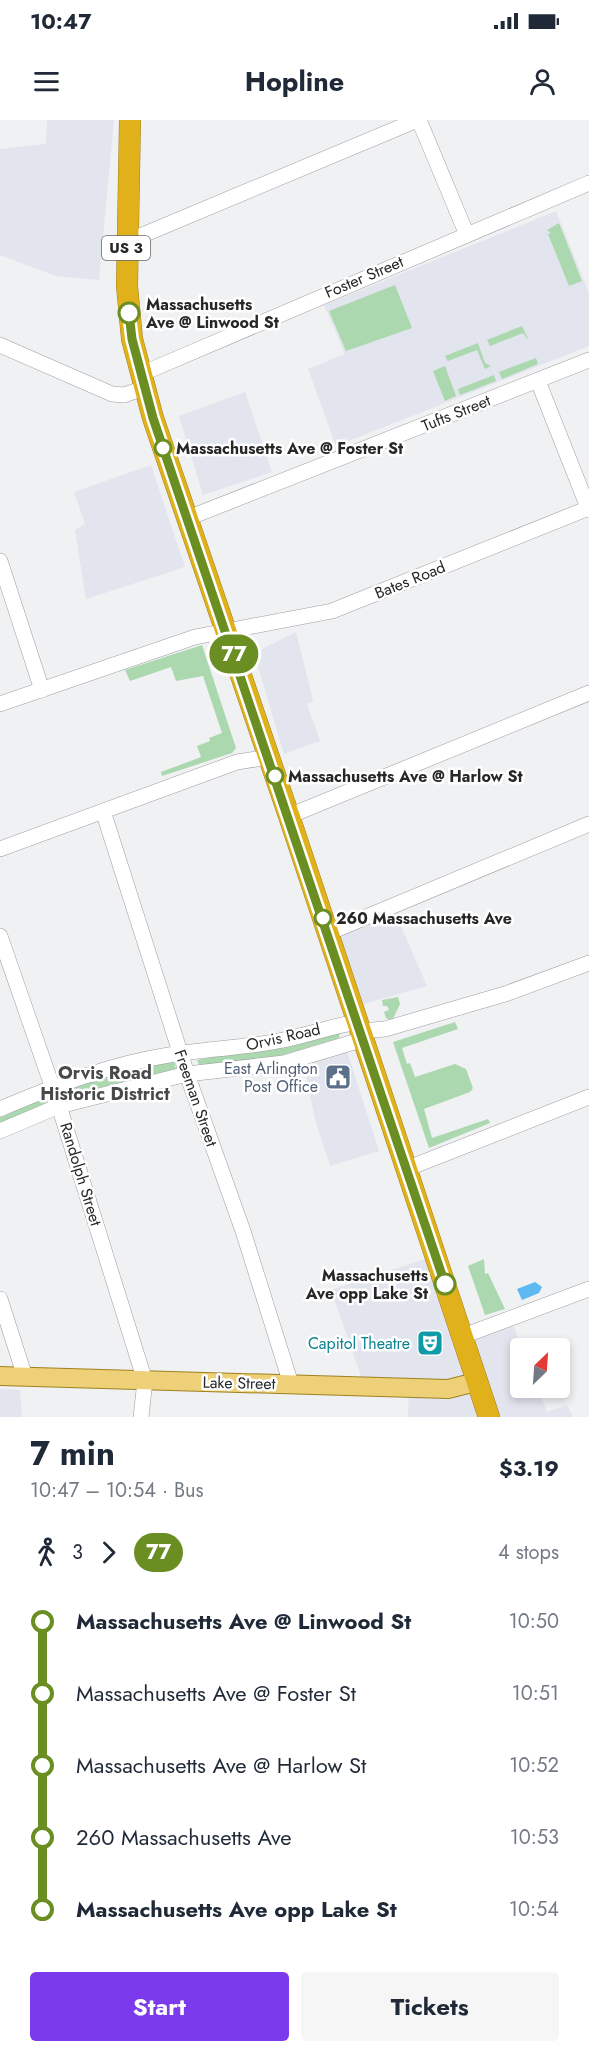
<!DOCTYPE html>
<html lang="en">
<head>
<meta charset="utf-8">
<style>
	body { margin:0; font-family:Jost,sans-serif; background:#f6f6f7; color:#1f2937; height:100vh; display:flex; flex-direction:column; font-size:22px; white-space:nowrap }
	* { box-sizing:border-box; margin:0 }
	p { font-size:20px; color:#747a83 }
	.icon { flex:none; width:33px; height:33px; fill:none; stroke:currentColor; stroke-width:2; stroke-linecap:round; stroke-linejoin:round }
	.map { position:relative; height:1297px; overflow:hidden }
	.drawer { display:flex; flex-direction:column; background:#fff; flex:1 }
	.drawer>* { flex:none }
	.badge { padding:0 12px; border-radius:20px; font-size:21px; line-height:39px }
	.needle { width:39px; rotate:25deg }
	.fabs { position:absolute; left:510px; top:1218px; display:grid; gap:12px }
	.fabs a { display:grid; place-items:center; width:60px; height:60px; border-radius:6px; background:#fff; box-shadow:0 3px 9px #0003; font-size:30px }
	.map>.badge { position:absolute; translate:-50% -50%; box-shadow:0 0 0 3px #fff }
	.legs { display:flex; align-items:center; gap:9px; height:66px; padding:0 30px; font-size:20px }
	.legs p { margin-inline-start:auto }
	.summary { display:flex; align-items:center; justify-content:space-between; height:102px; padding:0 30px }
	h1 { font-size:33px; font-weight:700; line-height:45px }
	.action { display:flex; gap:12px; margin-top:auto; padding:12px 30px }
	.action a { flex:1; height:69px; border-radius:6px; background:#7c3aed; color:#fff; font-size:24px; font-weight:700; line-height:69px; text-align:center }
	.action a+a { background:#f6f6f7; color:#1f2937 }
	ul { padding:0 30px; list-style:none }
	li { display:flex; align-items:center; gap:21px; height:72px; font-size:22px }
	li i { display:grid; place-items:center; width:9px; height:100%; margin:0 8px; background:currentColor }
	li i::after { content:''; width:15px; height:15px; margin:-8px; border:4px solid; border-radius:50%; background:#fff }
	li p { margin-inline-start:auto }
	li:first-child i { background:linear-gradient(#0000 50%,currentColor 0) }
	li:last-child i { background:linear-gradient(currentColor 50%,#0000 0) }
	.status { display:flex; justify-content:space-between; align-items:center; height:42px; padding:0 30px; background:#fff; direction:ltr }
	.status svg { height:16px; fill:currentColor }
	header { display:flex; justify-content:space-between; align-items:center; height:78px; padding:0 30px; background:#fff; font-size:27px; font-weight:700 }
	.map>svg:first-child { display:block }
	.built { fill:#e2e4ee }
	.green { fill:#abd8af }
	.water { fill:#5cb9f2 }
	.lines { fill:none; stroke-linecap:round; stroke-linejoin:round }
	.minor-casing { stroke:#9e9ea0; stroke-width:16 }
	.major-casing { stroke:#a08120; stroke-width:20 }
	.highway-casing { stroke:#a08120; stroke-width:22 }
	.minor { stroke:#fff; stroke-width:15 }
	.major { stroke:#edd077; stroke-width:18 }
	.highway { stroke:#e1b11c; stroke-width:21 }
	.line-1-casing { stroke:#fff; stroke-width:14 }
	.line-1 { stroke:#6b8e23; stroke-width:9 }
	.stop-1-dot { fill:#fff; stroke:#6b8e23; stroke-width:3 }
	.labels { text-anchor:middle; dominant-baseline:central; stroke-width:5; stroke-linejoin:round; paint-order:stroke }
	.shield { fill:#fff; stroke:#686868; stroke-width:1.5 }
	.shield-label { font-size:15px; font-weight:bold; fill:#272728 }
	.street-label { font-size:16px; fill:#272728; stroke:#fff }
	.stop-label { font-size:16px; font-weight:bold; fill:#272728; stroke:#fff; text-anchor:start }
	.service-label { font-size:16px; fill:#4e5e75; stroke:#fff; text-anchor:end }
	.culture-label { font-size:16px; fill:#0d838f; stroke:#fff; text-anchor:end }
	.neighbourhood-label { font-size:18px; font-weight:bold; fill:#48494a; stroke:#fff }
</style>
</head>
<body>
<div class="status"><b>10:47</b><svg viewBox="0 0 49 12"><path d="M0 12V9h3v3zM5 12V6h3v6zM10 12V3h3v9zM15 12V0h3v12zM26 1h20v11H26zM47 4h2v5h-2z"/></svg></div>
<header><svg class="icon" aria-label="menu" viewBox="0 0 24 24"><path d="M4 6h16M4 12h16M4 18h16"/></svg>Hopline<svg class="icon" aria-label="person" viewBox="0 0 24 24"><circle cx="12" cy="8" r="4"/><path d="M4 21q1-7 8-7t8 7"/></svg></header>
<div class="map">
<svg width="589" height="1297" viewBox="0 0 589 1297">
	<rect width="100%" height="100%" fill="#f0f1f3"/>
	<!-- built -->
	<g class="built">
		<path d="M47,0h67l-15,160 -43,-4 -56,-21v-106l46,-5z"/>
		<path d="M556,91l33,82v53l-253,100 -28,-77 37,-15 -21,-49z"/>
		<path d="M245,272l27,80 -69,23 -24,-79z"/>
		<path d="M151,345l34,102 -99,32 -11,-69 10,-6 -11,-32z"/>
		<path d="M296,512l17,69 -6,3 13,37 -36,13 -30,-101z"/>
		<path d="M396,795l31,71 -64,18 -23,-68z"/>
		<path d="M347,931l32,100 -49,15 -15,-47 -11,-54z"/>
		<path d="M431,1137l24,73 53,-18 14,36 -2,40h17l10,24 20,-7 6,12h-165l1,-34 -47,-4 -31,-89z"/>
		<path d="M0,1269l20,1 2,27h-22z"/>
	</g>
	<!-- green -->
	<g class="green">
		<path d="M559,103l23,58 -13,5 -21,-52 3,-1 -4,-3z"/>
		<path d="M395,165l17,43 -66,23 -17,-40z"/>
		<path d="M522,206l7,15 -6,-8 -33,13 -3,-6z"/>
		<path d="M478,223l7,20 6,3 -6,3 -8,-19 -29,11 -3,-5z"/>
		<path d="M536,238l2,6 -36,15 -3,-7z"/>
		<path d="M445,246l11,30 -11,5 -12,-30z"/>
		<path d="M494,255l2,6 -36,14 -2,-6z"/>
		<path d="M202,525l34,103 -4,5 -70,23 -1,-4 40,-15 -4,-11 13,-5 -1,-3 13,-5 -19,-57 -27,5 -5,-14 -41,14 -5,-11z"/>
		<path d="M398,877l2,7 -8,17 -6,-3 -2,-6 5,-2 -2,-4h-4l-1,-6z"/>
		<path d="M455,902l3,7 -56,19 5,16 3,-1 5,14 40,-13 11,5 7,19 -3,4 -46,17 8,29 56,-19 2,4 -61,25 -36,-106z"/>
		<path d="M340,913l-1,5 -60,18 -79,11 -3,-7z"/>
		<path d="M174,942l2,7 -110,27 -1,-4c14,-13 88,-29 109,-30z"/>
		<path d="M44,977l4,3 -2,5 -46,18v-9z"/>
		<path d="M484,1139l1,15 3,-1 17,36 -20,6 -17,-49z"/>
	</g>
	<!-- water -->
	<path class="water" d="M535,1162l7,5 -3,6 -17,7 -5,-11z"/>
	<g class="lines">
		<defs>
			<g id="minor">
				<path d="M419,0l48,115"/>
				<path d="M126,122l291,-122"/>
				<path d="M0,225l112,49 12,1 20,-7"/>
				<path d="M141,254l448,-191"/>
				<path d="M538,261l51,129"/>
				<path d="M188,398l401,-158"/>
				<path d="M0,441l42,129"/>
				<path d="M0,584l195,-67 137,-26 257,-103"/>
				<path d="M103,691l84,263 56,157 48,153"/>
				<path d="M289,696l300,-123"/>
				<path d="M0,729l237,-87 32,-5"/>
				<path d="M328,813l261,-109"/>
				<path d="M0,816l59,170 86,275 -4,36"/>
				<path d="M361,911l24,-2 120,-35 84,-31"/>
				<path d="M0,989c54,-23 111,-45 169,-54 36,-6 73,-7 109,-14 28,-5 52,-15 80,-19"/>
				<path d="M0,1011l59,-25 128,-32 97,-11 80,-24"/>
				<path d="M406,1049l183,-72"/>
				<path d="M0,1179l25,78"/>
				<path d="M463,1216l126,-47"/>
			</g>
			<path id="major" d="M0,1256l448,13 28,-7"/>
			<path id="highway" d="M130,0l-3,166 5,53 21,79 136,398 200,601"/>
		</defs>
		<!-- minor casing -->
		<use href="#minor" class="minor-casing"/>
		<!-- major casing -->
		<use href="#major" class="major-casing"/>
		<!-- highway casing -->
		<use href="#highway" class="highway-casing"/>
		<!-- minor -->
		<use href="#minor" class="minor"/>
		<!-- major -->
		<use href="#major" class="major"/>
		<!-- highway -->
		<use href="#highway" class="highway"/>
	</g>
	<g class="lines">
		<defs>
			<path id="line-1" d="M129,193l3,26 21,79 292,866"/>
		</defs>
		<!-- line-1 casing -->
		<use href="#line-1" class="line-1-casing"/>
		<!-- line-1 -->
		<use href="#line-1" class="line-1"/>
	</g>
	<!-- icons -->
	<defs>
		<symbol id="civic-square" viewBox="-11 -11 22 22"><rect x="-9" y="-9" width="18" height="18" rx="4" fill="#5c6f8a" stroke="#fff"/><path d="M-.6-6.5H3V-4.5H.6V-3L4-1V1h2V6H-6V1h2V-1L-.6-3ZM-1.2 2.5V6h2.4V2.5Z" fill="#fff"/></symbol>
		<symbol id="theatre-square" viewBox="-11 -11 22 22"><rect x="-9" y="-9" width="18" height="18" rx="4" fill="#0f9aa8" stroke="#fff"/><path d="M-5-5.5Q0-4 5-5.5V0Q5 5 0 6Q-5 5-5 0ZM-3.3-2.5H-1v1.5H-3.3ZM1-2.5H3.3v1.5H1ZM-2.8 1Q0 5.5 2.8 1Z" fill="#fff"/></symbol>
	</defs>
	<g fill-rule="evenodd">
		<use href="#civic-square" x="323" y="942" width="30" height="30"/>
		<use href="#theatre-square" x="415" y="1208" width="30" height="30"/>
	</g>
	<!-- markers -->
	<g class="stop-1-dot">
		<circle cx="129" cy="193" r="10"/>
		<circle cx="163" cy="328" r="8"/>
		<circle cx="275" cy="656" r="8"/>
		<circle cx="323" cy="798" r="8"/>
		<circle cx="445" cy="1164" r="10"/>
	</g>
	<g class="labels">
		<!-- shield labels -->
		<rect class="shield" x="102" y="116" width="48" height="24" rx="4.5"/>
		<g class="shield-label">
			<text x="126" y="128">US 3</text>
		</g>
		<!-- street labels -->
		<g class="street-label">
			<text transform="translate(364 157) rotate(-23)">Foster Street</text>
			<text transform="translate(456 293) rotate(-22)">Tufts Street</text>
			<text transform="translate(410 460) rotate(-22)">Bates Road</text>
			<text transform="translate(283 917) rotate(-13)">Orvis Road</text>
			<text transform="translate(196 978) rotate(71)">Freeman Street</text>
			<text transform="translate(81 1054) rotate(73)">Randolph Street</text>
			<text transform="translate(239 1263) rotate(1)">Lake Street</text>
		</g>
		<!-- stop labels -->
		<g class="stop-label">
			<text x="146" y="184">Massachusetts<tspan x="146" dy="18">Ave @ Linwood St</tspan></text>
			<text x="176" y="328">Massachusetts Ave @ Foster St</text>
			<text x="288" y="656">Massachusetts Ave @ Harlow St</text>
			<text x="336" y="798">260 Massachusetts Ave</text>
			<text x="428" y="1155" text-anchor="end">Massachusetts<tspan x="428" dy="18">Ave opp Lake St</tspan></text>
		</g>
		<!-- service labels -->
		<g class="service-label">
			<text x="318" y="948">East Arlington<tspan x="318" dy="18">Post Office</tspan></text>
		</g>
		<!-- culture labels -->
		<g class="culture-label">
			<text x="410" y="1223">Capitol Theatre</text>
		</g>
		<!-- neighbourhood labels -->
		<g class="neighbourhood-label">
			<text x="105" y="953">Orvis Road<tspan x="105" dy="21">Historic District</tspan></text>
		</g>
	</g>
</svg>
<div class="fabs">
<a><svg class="needle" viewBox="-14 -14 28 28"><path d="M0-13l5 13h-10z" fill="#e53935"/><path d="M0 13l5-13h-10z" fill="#747a83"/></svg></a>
</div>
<b class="badge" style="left:234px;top:534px;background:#6b8e23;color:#fff">77</b>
</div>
<section class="drawer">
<div class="summary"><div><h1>7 min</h1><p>10:47 – 10:54 · Bus</p></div><b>$3.19</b></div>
<div class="legs"><svg class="icon" aria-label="walk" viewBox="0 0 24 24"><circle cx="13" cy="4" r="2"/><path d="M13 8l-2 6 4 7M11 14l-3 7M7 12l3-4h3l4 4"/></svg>3<svg class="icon" aria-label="forward" viewBox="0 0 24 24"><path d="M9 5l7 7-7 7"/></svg><b class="badge" style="background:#6b8e23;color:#fff">77</b><p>4 stops</p></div>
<ul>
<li><i style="color:#6b8e23"></i><b>Massachusetts Ave @ Linwood St</b><p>10:50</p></li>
<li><i style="color:#6b8e23"></i><span>Massachusetts Ave @ Foster St</span><p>10:51</p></li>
<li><i style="color:#6b8e23"></i><span>Massachusetts Ave @ Harlow St</span><p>10:52</p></li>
<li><i style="color:#6b8e23"></i><span>260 Massachusetts Ave</span><p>10:53</p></li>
<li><i style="color:#6b8e23"></i><b>Massachusetts Ave opp Lake St</b><p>10:54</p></li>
</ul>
<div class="action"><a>Start</a><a>Tickets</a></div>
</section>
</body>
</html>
